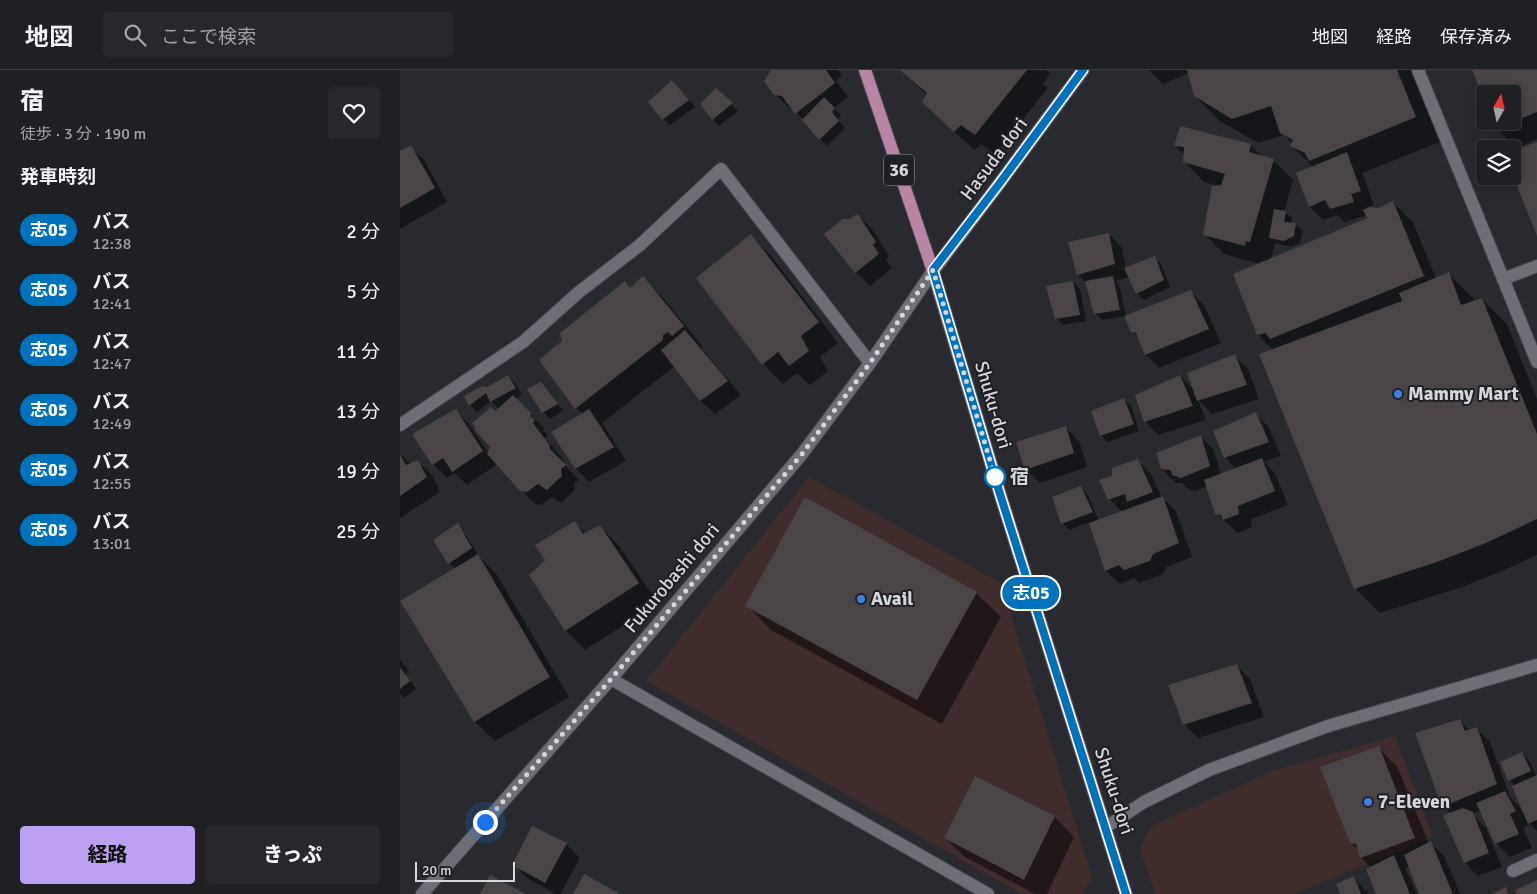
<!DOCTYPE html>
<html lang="ja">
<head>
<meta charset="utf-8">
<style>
	body { margin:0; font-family:Signika,"Noto Sans JP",sans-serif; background:#26282c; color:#f1f3f6; height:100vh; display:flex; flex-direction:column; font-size:19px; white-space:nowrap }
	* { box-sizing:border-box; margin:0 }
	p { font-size:16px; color:#a1a3a6 }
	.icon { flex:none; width:28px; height:28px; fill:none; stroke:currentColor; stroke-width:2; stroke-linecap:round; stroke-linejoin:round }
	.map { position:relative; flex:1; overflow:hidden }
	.panel { display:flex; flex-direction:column; background:#1e2024; width:400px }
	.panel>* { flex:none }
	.badge { padding:0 10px; border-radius:16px; font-size:18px; line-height:32px }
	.needle { width:32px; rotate:9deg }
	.buttons { position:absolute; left:1076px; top:15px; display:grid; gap:10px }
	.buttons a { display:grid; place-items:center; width:45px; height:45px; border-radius:5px; background:#1e2024; box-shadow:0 2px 12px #0003,0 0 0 1px #3c3e41; font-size:25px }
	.scale { position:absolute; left:15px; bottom:12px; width:100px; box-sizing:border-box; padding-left:5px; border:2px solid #d5d6da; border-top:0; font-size:14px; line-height:18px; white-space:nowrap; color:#d5d6da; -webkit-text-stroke:4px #1f2026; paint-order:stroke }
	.you { position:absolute; width:25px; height:25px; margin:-12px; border:4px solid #fff; border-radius:50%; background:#1a73e8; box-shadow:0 0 0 8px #1a73e833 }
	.map>.badge { position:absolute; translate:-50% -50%; box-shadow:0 0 0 2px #fff }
	h2 { padding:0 20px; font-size:19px; line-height:45px }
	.round { display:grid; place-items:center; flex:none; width:52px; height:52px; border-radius:5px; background:#26282c }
	.head { display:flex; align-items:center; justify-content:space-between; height:85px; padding:0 20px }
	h1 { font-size:24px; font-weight:800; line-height:38px }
	.action { display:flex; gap:10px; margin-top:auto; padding:10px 20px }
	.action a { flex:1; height:58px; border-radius:5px; background:#bca0f2; color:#111; font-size:20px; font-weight:800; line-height:58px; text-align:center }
	.action a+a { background:#26282c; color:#f1f3f6 }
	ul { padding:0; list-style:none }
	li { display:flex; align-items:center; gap:15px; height:60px; padding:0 20px }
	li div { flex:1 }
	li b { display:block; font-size:19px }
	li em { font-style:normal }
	li .badge { min-width:55px; font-weight:700; text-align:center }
	header { display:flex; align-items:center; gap:30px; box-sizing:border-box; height:70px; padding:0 25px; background:#1e2024; border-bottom:1px solid #3c3e41 }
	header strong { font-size:24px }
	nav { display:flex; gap:28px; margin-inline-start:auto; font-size:18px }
	.search { width:350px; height:45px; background:#26282c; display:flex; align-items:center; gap:12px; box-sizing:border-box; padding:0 18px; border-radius:5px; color:#a1a3a6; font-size:19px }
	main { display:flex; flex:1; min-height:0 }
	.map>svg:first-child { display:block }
	.commercial { fill:#402c2b }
	.shadow { fill:#0007 }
	.building { fill:#4b4447 }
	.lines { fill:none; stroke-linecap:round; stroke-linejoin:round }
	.minor-casing { stroke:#44464a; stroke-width:14 }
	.tertiary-casing { stroke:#44464a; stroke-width:14 }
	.secondary-casing { stroke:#44464a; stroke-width:14 }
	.primary-casing { stroke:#44464a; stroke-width:14 }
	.minor { stroke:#6d6f76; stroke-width:12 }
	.tertiary { stroke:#6d6f76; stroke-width:12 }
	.secondary { stroke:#937a8d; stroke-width:12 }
	.primary { stroke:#b985a5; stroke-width:12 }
	.line-casing { stroke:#fff; stroke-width:11 }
	.line { stroke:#0072bc; stroke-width:8 }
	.walk { stroke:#d5d6da; stroke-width:5; stroke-dasharray:0 9 }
	.shop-dot { fill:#3f7fe0; stroke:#1f2026; stroke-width:2 }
	.stop-dot { fill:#fff; stroke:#0072bc; stroke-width:2.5 }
	.labels { text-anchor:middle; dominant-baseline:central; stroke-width:4; stroke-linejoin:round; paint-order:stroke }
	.shield { fill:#1f2026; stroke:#9e9fa4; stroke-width:1 }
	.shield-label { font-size:18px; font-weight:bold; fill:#d5d6da }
	.street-label { font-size:19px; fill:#d5d6da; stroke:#1f2026 }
	.poi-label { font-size:19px; font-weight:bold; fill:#d5d6da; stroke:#1f2026; text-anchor:start }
	.stop-label { font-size:19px; font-weight:bold; fill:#d5d6da; stroke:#1f2026; text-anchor:start }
</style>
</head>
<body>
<header>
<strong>地図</strong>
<div class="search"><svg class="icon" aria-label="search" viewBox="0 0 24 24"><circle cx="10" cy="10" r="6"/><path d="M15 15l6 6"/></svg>ここで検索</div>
<nav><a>地図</a><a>経路</a><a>保存済み</a></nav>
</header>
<main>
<section class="panel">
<div class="head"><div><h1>宿</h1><p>徒歩 · 3 分 · 190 m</p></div><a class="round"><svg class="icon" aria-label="heart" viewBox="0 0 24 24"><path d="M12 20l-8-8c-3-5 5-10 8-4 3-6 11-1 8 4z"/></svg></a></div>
<h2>発車時刻</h2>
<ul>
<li><span class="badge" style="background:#0072bc;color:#fff">志05</span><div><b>バス</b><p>12:38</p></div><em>2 分</em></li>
<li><span class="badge" style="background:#0072bc;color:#fff">志05</span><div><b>バス</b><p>12:41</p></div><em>5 分</em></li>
<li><span class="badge" style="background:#0072bc;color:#fff">志05</span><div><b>バス</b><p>12:47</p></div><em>11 分</em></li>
<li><span class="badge" style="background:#0072bc;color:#fff">志05</span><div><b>バス</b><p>12:49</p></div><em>13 分</em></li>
<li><span class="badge" style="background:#0072bc;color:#fff">志05</span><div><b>バス</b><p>12:55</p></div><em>19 分</em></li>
<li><span class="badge" style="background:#0072bc;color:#fff">志05</span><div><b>バス</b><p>13:01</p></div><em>25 分</em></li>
</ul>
<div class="action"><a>経路</a><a>きっぷ</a></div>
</section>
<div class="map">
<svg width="1137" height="824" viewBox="0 0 1137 824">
	<rect width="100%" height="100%" fill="#282a30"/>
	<!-- commercial -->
	<g class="commercial">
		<path d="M409,407l192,106 91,295 -9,16h-61l-376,-213z"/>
		<path d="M995,666l38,101 -139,57h-139l-15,-46 11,-22 121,-55z"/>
	</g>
	<!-- shadow -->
	<g class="shadow">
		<path d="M373,0h65l4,5 -6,6 12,16 -14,11 7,7 -3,5 7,8 -18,18 -34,-37 -4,-1 -14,-14z"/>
		<path d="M501,0h145l4,4 -7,10 5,4 -53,66 -14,-10 -6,6 -32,-28 -16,-27z"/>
		<path d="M749,0h262l29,72 -78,31 12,32 -8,3 12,1 15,-6 20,19 23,57 12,-6 25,25 1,4 8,-3 25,25 30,75v156l-26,12 -49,20 -82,26 -25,-25 -82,-238 -15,-15 2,-71 -36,-10 -20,-20 17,-48 -17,-4 -19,-20v-6l-10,-10 75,-1 13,12 10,3 20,20 -9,32 8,6 -1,6 5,1 7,6 -3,12 -9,4 -16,-4 -4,16 97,-41 -1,-3 -22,7 -8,-7 -14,5 -13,-13 3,-40 -21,-21 1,-2 -9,-9 -26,8 -38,-22 -25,-25 -6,-23 -26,11z"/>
		<path d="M1074,0h63v69l-21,9 -19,-20 15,-7v-27h-27v5z"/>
		<path d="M272,11l23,26 -25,18 -7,-6z"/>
		<path d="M316,20l22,21 -19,15 -6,-7z"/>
		<path d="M10,77l14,13 23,42 -47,27v-77z"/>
		<path d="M458,145l14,14 17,27 -3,4 6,8 -22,18 -14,-14 -7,-52z"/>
		<path d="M709,164l13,14 4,21 28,-12 7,7 9,23 -26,13 -7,-6 -8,-17 -13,4 3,3 7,33 64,-26 14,14 17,38 -62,25 -13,-14 -6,-15 -8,-8 -6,-15 -24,4 -7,-7 -7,-29 -10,-9 -8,-32z"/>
		<path d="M351,166l20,20 67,87 -18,14 8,14 -18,14 -13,-12 -14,11 -20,-20 -65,-86z"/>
		<path d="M243,208l20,20 40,49 -2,1 40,47 -26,19 -14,-13 -26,-35 -73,57 24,38 -37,21 -13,-13 7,-55 -7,-6 55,-119z"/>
		<path d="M673,212l7,7 6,32 -23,4 -7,-7z"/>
		<path d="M834,285l14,14 11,30 -47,15 -14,-14 8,20 -48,15 -13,-14 35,-45 15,15z"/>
		<path d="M108,306l7,7 7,12 -7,4 29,29 -1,2 5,5 -3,3 18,21 1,5 15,16 -5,3 1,7 -14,13 -9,-6 -11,8 -6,-1 -38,-40 -30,21 -12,-12 -8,5 -14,-14 22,-54 14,14 20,30 3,-7 3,-34 4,-4 -8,-8 -14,11 -7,-7 -4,-8 21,-9z"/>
		<path d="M141,313l22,28 -13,8 -7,-7z"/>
		<path d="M724,330l7,6 8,25 -32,11 -6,-7z"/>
		<path d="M855,344l14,13 12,29 -17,6 11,11 13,32 -37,14 1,8 -14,6 -22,-20 -9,-27 -12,5 -8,-3 -5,-5h-6l-14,-14 38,-33 14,14 7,25 15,-6 -11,-12z"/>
		<path d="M665,357l14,14 8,26 -47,16 -14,-14z"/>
		<path d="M0,384l11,10 7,-2 14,13 8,17 -40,26z"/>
		<path d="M737,390l14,14 11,24 14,13 16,46 -26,10 -3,7 -24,9 -5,-5 -14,6 -14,-13 -16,-49 -21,8 -6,-7 18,-35 7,7 11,26 23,-9 -13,-13 4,-22z"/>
		<path d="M175,453l11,11 14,-8 19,20 39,57 -73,47 -19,-20 -20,-70z"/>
		<path d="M57,455l7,7 14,23 19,20 72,122 -74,44 -20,-19 -74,-120 54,-33 -6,-6z"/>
		<path d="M576,523l25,24 -59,107 -171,-94 -24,-25z"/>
		<path d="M0,590l9,11 -4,3 11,15 -12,9 -4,-4z"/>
		<path d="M836,595l14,14 14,38 -66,21 -14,-14z"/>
		<path d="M1060,651l10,10 6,-3 14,14 20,55 9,9 4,8 2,-1 -10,-27 -6,-6 13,-27 7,7 8,17v54l-7,-7 -7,4 9,20 -22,9 -14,-14 -15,-33 -9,4 14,14 16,39 -24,9 -13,-13 -14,-49 -8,-8z"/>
		<path d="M979,678l19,20 31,76 2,-1 13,13 16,38h-40l-11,-27 -4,1 12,26h-39l-6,-26 -11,-10 -2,-7 -8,-9z"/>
		<path d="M576,708l79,39 19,20 -27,57h-12l-70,-37 -20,-19z"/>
		<path d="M166,774l14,14 -20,36h-4l-29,-16 -13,-14z"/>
		<path d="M954,808l13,14 1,2h-27z"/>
	</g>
	<!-- building -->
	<g class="building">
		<path d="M371,0h55l9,13 -40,31 -13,-18 -8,-1 -10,-14z"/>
		<path d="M500,0h127l-52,65 -14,-10 -7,7 -32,-30 5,-9z"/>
		<path d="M787,0h210l19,47 -107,44 -4,-8 -15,-7 3,-6 -13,-7 -9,-27 -39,13 -38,-23z"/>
		<path d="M1072,0h65v42l-41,17 -3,-8h19v-27h-27v8z"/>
		<path d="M272,10l17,20 -27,20 -14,-18z"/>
		<path d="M316,18l17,15 -21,17 -12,-16z"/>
		<path d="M424,27l11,11 -3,4 7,9 -20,19 -17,-20z"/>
		<path d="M780,56l71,18 -2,8 25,7 -24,83 -4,-1 -1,5 -42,-11 9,-49 9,-1 4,-11 -42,-12 1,-15 -10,-1z"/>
		<path d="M1137,72v94l-25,-63v-22z"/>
		<path d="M11,75l24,43 -35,20v-57z"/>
		<path d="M947,82l14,39 -10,3 3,8 -24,7 -5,-9 -16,7 -13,-34z"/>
		<path d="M993,131l31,75 -154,63 -4,-6 -9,2 -24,-61 134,-56 -4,-8 7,-3 8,1z"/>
		<path d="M874,139l12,2 -2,11 12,1 -2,13 -10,5 -15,-3z"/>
		<path d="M458,144l18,28 -3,3 6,9 -24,19 -31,-39 19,-15h6z"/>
		<path d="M709,163l6,31 -38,11 -9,-33z"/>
		<path d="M351,164l68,88 -18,14 8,15 -20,15 -11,-14 -16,13 -66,-87z"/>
		<path d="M755,186l9,24 -28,14 -12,-26z"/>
		<path d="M1049,202l12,33 21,-7 55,136v85l-51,24 -49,19 -83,27 -95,-235 143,-53 -3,-8z"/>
		<path d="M243,206l41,50 -12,10 -4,-4 -5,3v5l-88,69 -36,-49 23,-19 -2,-8 65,-52 5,7z"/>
		<path d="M713,206l7,34 -26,4 -9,-33z"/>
		<path d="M673,211l7,34 -25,4 -9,-33z"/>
		<path d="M791,220l18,39 -64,26 -9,-22 -5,-1 -7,-16z"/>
		<path d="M285,260l43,51 -28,20 -39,-51z"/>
		<path d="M835,284l12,31 -50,16 -10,-28z"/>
		<path d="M108,305l8,13 -26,14 -4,-9 -17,13 -5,-10 18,-10 5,1z"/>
		<path d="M780,305l13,31 -49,16 -9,-27z"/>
		<path d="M141,312l17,22 -16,9 -15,-24z"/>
		<path d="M113,325l18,18 -1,3 5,4 -2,3 16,21 1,5 16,16 -5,4 1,7 -15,14 -9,-6 -11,8 -7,-1 -33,-37 3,-7 -15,-17v-4l-3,-3 19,-16 4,4z"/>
		<path d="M724,328l10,26 -34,12 -9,-25z"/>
		<path d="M56,339l27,42 -31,21 -9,-14 -11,7 -20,-31z"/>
		<path d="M189,339l25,38 -39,22 -24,-37z"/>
		<path d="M856,342l13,30 -45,16 -11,-27z"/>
		<path d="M666,356l8,27 -49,17 -9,-28z"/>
		<path d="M801,365l9,31 -29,12 -9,-3 -1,-5 -10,-1 -5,-16z"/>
		<path d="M0,384l6,11 12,-5 9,17 -27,19z"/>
		<path d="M862,388l13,33 -37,15 1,8 -16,6 -2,-5 -6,-1 -11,-34z"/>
		<path d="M738,389l15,33 -26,10 -2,-8 -17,6 -9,-20 13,-4v-8z"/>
		<path d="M681,416l12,26 -32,12 -9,-27z"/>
		<path d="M763,426l16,47 -26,11 -3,7 -26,9 -5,-5 -14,6 -16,-48z"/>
		<path d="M405,427l172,95 -60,108 -172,-94z"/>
		<path d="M175,451l8,13 17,-9 39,58 -74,48 -36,-56 16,-15 -10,-15z"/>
		<path d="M58,453l14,25 -24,16 -15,-24z"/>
		<path d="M78,484l72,123 -76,45 -74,-121z"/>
		<path d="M837,594l15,39 -69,22 -15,-40z"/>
		<path d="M0,597l10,14 -10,8z"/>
		<path d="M1060,649l5,12 12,-4 20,57 -55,23 -27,-74z"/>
		<path d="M979,676l36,92 -55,20 -4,-14 -6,-1 -30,-76z"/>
		<path d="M1122,682l9,19 -23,10 -8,-19z"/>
		<path d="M1137,705v45l-9,4 -16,-38z"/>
		<path d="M575,706l80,40 -31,64 -80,-42z"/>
		<path d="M1105,721l11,20 -6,3 9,20 -24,10 -19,-41z"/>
		<path d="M1063,738l10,4 16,41 -25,10 -21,-48z"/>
		<path d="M132,756l35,17 -22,40 -33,-18z"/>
		<path d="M1031,771l21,51 -1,2h-32l-15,-39z"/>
		<path d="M994,785l16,39h-34l-10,-25z"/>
		<path d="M184,804l36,20h-47z"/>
		<path d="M90,805l36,19h-46z"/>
		<path d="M954,806l7,18h-21l-4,-10z"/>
		<path d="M1137,810v14h-20l-2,-4z"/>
		<path d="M1106,817l2,7h-16z"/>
	</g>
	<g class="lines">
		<defs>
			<g id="minor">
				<path d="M1103,209l34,-13"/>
				<path d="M0,355l123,-83 56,-50 61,-47 81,-76 149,194"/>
				<path d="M211,609l377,215"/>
				<path d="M1113,801l24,-11"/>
			</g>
			<g id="tertiary">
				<path d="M1018,0l119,292"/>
				<path d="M706,757l38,-25 65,-32 119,-44 209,-61"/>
				<path d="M22,824l189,-215 191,-225 68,-91 63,-92"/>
			</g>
			<path id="secondary" d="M533,201l66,-87 84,-114"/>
			<path id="primary" d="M465,0l68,201 67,223 126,400"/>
		</defs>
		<!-- minor casing -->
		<use href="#minor" class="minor-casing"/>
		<!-- tertiary casing -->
		<use href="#tertiary" class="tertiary-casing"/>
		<!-- secondary casing -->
		<use href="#secondary" class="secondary-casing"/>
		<!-- primary casing -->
		<use href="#primary" class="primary-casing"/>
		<!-- minor -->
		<use href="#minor" class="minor"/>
		<!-- tertiary -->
		<use href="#tertiary" class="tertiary"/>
		<!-- secondary -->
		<use href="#secondary" class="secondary"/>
		<!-- primary -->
		<use href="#primary" class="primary"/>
	</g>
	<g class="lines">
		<defs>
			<path id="line" d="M683,0l-84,114 -66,86 67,224 126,400"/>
		</defs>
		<!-- line casing -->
		<use href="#line" class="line-casing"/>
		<!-- line -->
		<use href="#line" class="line"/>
		<!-- walk -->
		<path class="walk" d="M85,752l126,-143 191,-225 68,-91 63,-93 62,207"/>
	</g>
	<!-- markers -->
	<g class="shop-dot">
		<circle cx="998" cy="324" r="5"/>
		<circle cx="461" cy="529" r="5"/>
		<circle cx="968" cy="732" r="5"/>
	</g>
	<circle class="stop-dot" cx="595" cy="407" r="10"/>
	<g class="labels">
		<!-- shield labels -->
		<rect class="shield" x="484" y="84.5" width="30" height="31" rx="4"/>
		<g class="shield-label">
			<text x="499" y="100">36</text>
		</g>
		<!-- street labels -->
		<g class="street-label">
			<text transform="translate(594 89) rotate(-53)">Hasuda dori</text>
			<text transform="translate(593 335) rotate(74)">Shuku-dori</text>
			<text transform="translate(272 508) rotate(-50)">Fukurobashi dori</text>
			<text transform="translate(714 721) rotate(72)">Shuku-dori</text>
		</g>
		<!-- poi labels -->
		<g class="poi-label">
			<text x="1008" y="324">Mammy Mart</text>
			<text x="471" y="529">Avail</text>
			<text x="978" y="732">7-Eleven</text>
		</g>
		<!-- stop labels -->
		<g class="stop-label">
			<text x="610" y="407">宿</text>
		</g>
	</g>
</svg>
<div class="buttons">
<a><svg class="needle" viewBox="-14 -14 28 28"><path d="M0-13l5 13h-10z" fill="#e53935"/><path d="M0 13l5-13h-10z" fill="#a1a3a6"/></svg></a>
<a><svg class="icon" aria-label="layers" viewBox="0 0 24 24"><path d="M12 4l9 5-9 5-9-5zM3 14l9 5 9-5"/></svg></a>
</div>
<div class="scale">20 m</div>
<div class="you" style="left:85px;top:752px"></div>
<b class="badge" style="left:631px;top:523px;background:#0072bc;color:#fff">志05</b>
</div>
</main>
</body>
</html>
